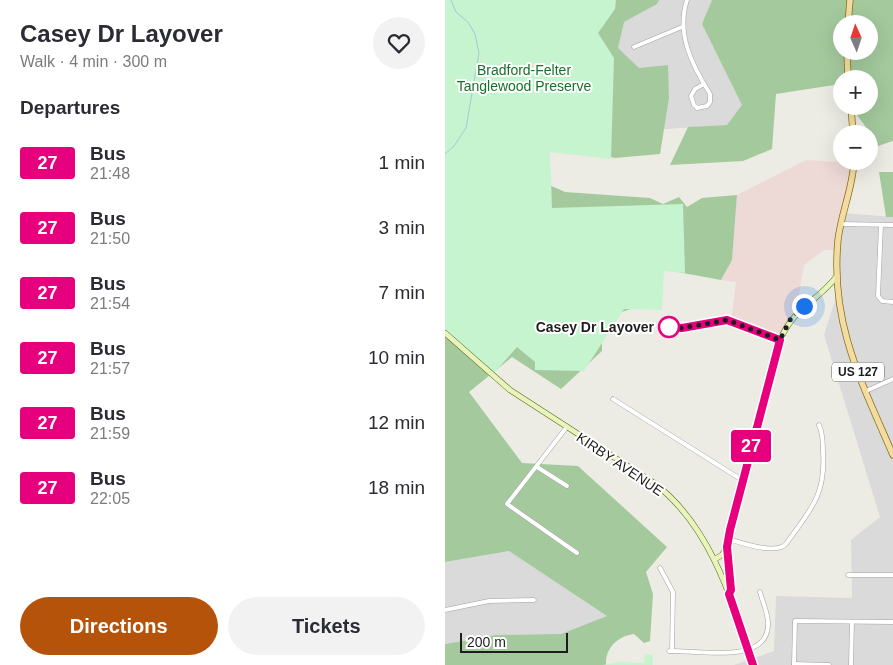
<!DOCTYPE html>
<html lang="en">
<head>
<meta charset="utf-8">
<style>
	body { margin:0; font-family:Arial,sans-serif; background:#f2f2f3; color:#2b2b33; height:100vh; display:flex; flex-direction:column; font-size:19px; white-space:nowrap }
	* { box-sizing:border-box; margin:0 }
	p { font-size:16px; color:#7c7c81 }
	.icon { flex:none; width:28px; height:28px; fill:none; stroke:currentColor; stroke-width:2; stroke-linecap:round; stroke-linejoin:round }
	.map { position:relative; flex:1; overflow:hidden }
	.panel { display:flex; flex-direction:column; background:#fff; width:445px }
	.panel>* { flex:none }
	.badge { padding:0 10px; border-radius:4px; font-size:18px; line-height:32px }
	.needle { width:32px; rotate:357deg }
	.buttons { position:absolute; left:388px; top:15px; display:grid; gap:10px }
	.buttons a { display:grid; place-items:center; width:45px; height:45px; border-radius:50%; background:#fff; box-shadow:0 5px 20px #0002; font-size:25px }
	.scale { position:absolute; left:15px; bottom:12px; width:108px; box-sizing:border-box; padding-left:5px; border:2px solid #1d1d1d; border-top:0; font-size:14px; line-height:18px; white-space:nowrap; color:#1d1d1d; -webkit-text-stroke:4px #fff; paint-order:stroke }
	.you { position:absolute; width:25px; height:25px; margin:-12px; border:4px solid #fff; border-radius:50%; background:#1a73e8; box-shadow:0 0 0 8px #1a73e833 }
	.map>.badge { position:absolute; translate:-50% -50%; box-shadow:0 0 0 2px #fff }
	h2 { padding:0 20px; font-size:19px; line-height:45px }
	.round { display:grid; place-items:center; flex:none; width:52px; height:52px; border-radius:26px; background:#f2f2f3 }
	.head { display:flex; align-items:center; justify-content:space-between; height:85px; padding:0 20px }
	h1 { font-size:24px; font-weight:600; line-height:38px }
	.button { display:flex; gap:10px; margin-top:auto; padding:10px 20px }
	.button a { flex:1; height:58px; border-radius:30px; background:#b45309; color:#fff; font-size:20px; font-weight:600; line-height:58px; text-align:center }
	.button a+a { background:#f2f2f3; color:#2b2b33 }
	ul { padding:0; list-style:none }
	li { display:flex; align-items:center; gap:15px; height:65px; padding:0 20px }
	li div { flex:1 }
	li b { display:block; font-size:19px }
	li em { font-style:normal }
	li .badge { min-width:55px; font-weight:700; text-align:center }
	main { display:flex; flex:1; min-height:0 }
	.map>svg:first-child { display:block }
	.residential { fill:#dbdada }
	.commercial { fill:#edd9d5 }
	.forest { fill:#a4c99d; fill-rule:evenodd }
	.park { fill:#c5f4cf }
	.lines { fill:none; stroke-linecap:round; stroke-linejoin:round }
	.stream { stroke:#a9c6d7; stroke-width:1 }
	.street-casing { stroke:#a1a1a1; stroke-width:5 }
	.secondary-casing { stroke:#536a0f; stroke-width:6 }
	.primary-casing { stroke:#88710e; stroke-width:7 }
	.street { stroke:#fff; stroke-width:4 }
	.secondary { stroke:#e9f3bd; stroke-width:5 }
	.primary { stroke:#f3dca4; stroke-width:5.5 }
	.line-casing { stroke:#fff; stroke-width:11 }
	.line { stroke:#e6007e; stroke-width:8 }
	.walk { stroke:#1d1d1d; stroke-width:5; stroke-dasharray:0 9 }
	.stop-dot { fill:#fff; stroke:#e6007e; stroke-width:2.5 }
	.labels { text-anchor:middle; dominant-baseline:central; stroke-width:4; stroke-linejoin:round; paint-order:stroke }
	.shield { fill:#fff; stroke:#616161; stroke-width:1 }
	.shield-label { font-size:12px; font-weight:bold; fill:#1d1d1d }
	.park-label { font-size:14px; fill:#16712a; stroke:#fff }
	.stop-label { font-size:14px; font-weight:bold; fill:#1d1d1d; stroke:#fff; text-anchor:end }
	.street-label { font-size:14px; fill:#1d1d1d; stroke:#fff }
</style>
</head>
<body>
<main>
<section class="panel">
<div class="head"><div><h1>Casey Dr Layover</h1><p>Walk · 4 min · 300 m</p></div><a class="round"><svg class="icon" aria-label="heart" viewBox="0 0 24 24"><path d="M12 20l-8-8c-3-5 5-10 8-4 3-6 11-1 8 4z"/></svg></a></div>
<h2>Departures</h2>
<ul>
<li><span class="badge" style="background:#e6007e;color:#fff">27</span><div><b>Bus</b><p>21:48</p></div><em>1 min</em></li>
<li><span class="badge" style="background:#e6007e;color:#fff">27</span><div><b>Bus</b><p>21:50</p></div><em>3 min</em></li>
<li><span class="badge" style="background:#e6007e;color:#fff">27</span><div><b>Bus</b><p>21:54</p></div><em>7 min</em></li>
<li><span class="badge" style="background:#e6007e;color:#fff">27</span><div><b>Bus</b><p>21:57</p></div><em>10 min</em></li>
<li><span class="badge" style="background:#e6007e;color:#fff">27</span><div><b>Bus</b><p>21:59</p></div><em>12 min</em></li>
<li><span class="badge" style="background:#e6007e;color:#fff">27</span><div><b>Bus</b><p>22:05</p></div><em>18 min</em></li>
</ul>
<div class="button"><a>Directions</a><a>Tickets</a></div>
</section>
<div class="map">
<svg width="448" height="665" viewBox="0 0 448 665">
	<rect width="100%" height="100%" fill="#edece4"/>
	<!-- residential -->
	<g class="residential">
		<path d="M124,0h198l-29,124 -99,7z"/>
		<path d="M398,213l50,4v448h-159l40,-14 2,-55 76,2 -1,-58 29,-23 -56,-182 14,-44 -1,-15z"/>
		<path d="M64,551l99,65 -47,18 -66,1 -50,9v-82z"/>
	</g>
	<!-- commercial -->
	<path class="commercial" d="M361,160l48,3 -16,87h-14l-20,15 -8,48 -16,27 -49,-19 5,-39 -15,-2 11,-20 5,-65z"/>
	<!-- forest -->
	<g class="forest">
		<path d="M0,0h214l-2,4 -33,18 -6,26 21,20 29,-3 1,33 -9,56 -45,4 -73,-16 -9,36 32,14 85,6 13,6 16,-7 8,10 15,-9 35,-3 -5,65 -11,20 -60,-11 -4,32 -55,17v33l-41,38 -49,-32 -43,35 53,71 56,3 89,81 -21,25 7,22 -3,47 -6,2 -10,-9c-16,2 -29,14 -28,31h-161v-21l50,-9 66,-1 46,-18 -98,-65 -64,11z"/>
		<path d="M267,0h181v141l-18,6 -6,-16 -19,-25h19v-27h-28v16l-7,-10 -58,9 -4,55 -29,12 -73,4 18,-38 39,-2 15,-20 -40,-81zM396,24h28v27h-28z"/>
		<path d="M434,172h14v45h-7z"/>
	</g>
	<!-- park -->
	<g class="park">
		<path d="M0,0h171l-1,9 -17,24 16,25 -3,101 -61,-7 2,56 131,-4 2,69 -21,-2 -2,39 -38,-1 -40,62 -49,-1v-8l-18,-15 -23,26 -49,-40z"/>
		<path d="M200,654l8,1v10h-50l17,-3 24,1z"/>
	</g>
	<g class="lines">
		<!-- stream -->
		<path class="stream" d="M0,154l9,-8 12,-18 13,-75 -4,-19 -7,-12 -12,-10 -5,-12"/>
		<defs>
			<g id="street">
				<path d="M242,0c-11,34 5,65 23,94v8l-3,4 -10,2 -3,-3 -3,-9 4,-7 9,-5"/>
				<path d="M189,47l48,-20"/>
				<path d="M396,224l52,1"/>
				<path d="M436,225l-3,71 4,5 11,1"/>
				<path d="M221,327l16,1 45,-8 53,20"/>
				<path d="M421,391l27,-12"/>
				<path d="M168,399l129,81"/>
				<path d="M121,428l-59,76 70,49"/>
				<path d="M92,467l30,19"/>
				<path d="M283,539c14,4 47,16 58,5 24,-34 40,-48 37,-92 0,-9 0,-19 -4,-27"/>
				<path d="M215,568l13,24 -1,59"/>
				<path d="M403,575h45"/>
				<path d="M0,610l44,-9 45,-1"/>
				<path d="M224,651c27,-1 97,14 99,-25 1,-11 -5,-23 -8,-34"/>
				<path d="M349,664l35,1"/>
				<path d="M349,665l1,-44 98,1"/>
				<path d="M406,665l1,-43"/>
			</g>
			<g id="secondary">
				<path d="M0,333l65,57 144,93c57,43 78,117 99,182"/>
				<path d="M282,547l4,43 -2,4"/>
				<path d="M270,559l7,-4 5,-8 53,-207c15,-34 36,-37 57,-64"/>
			</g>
			<g id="primary">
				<path d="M403,24l2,-24"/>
				<path d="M402,51l1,28"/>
				<path d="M406,106l2,28"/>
				<path d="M409,161c-1,27 -13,52 -16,79 -8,83 23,141 55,215"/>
			</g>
		</defs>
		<!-- street casing -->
		<use href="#street" class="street-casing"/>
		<!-- secondary casing -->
		<use href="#secondary" class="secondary-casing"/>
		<!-- primary casing -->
		<use href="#primary" class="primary-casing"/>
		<!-- street -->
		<use href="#street" class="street"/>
		<!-- secondary -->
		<use href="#secondary" class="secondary"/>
		<!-- primary -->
		<use href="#primary" class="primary"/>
	</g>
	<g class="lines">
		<defs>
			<path id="line" d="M221,327l16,1 45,-8 53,20 -50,190 -3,17 4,43 -2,4 24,71"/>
		</defs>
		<!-- line casing -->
		<use href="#line" class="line-casing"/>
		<!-- line -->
		<use href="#line" class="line"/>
		<!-- walk -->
		<path class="walk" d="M224,327h-3l16,1 45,-8 53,20 10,-20 14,-14"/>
	</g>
	<!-- markers -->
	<circle class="stop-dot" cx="224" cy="327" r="10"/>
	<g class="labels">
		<!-- shield labels -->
		<rect class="shield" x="387" y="362.5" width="52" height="19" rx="4"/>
		<g class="shield-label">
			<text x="413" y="372">US 127</text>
		</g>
		<!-- park labels -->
		<g class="park-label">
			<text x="79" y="70">Bradford-Felter<tspan x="79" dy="16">Tanglewood Preserve</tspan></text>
		</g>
		<!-- stop labels -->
		<g class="stop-label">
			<text x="209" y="327">Casey Dr Layover</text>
		</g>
		<!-- street labels -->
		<g class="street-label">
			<text transform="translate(175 464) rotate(34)">KIRBY AVENUE</text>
		</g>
	</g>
</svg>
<div class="buttons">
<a><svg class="needle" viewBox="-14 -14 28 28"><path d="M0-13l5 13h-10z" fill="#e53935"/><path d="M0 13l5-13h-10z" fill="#7c7c81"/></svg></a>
<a>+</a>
<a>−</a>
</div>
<div class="scale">200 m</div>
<div class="you" style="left:359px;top:306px"></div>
<b class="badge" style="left:306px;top:446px;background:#e6007e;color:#fff">27</b>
</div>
</main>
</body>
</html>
